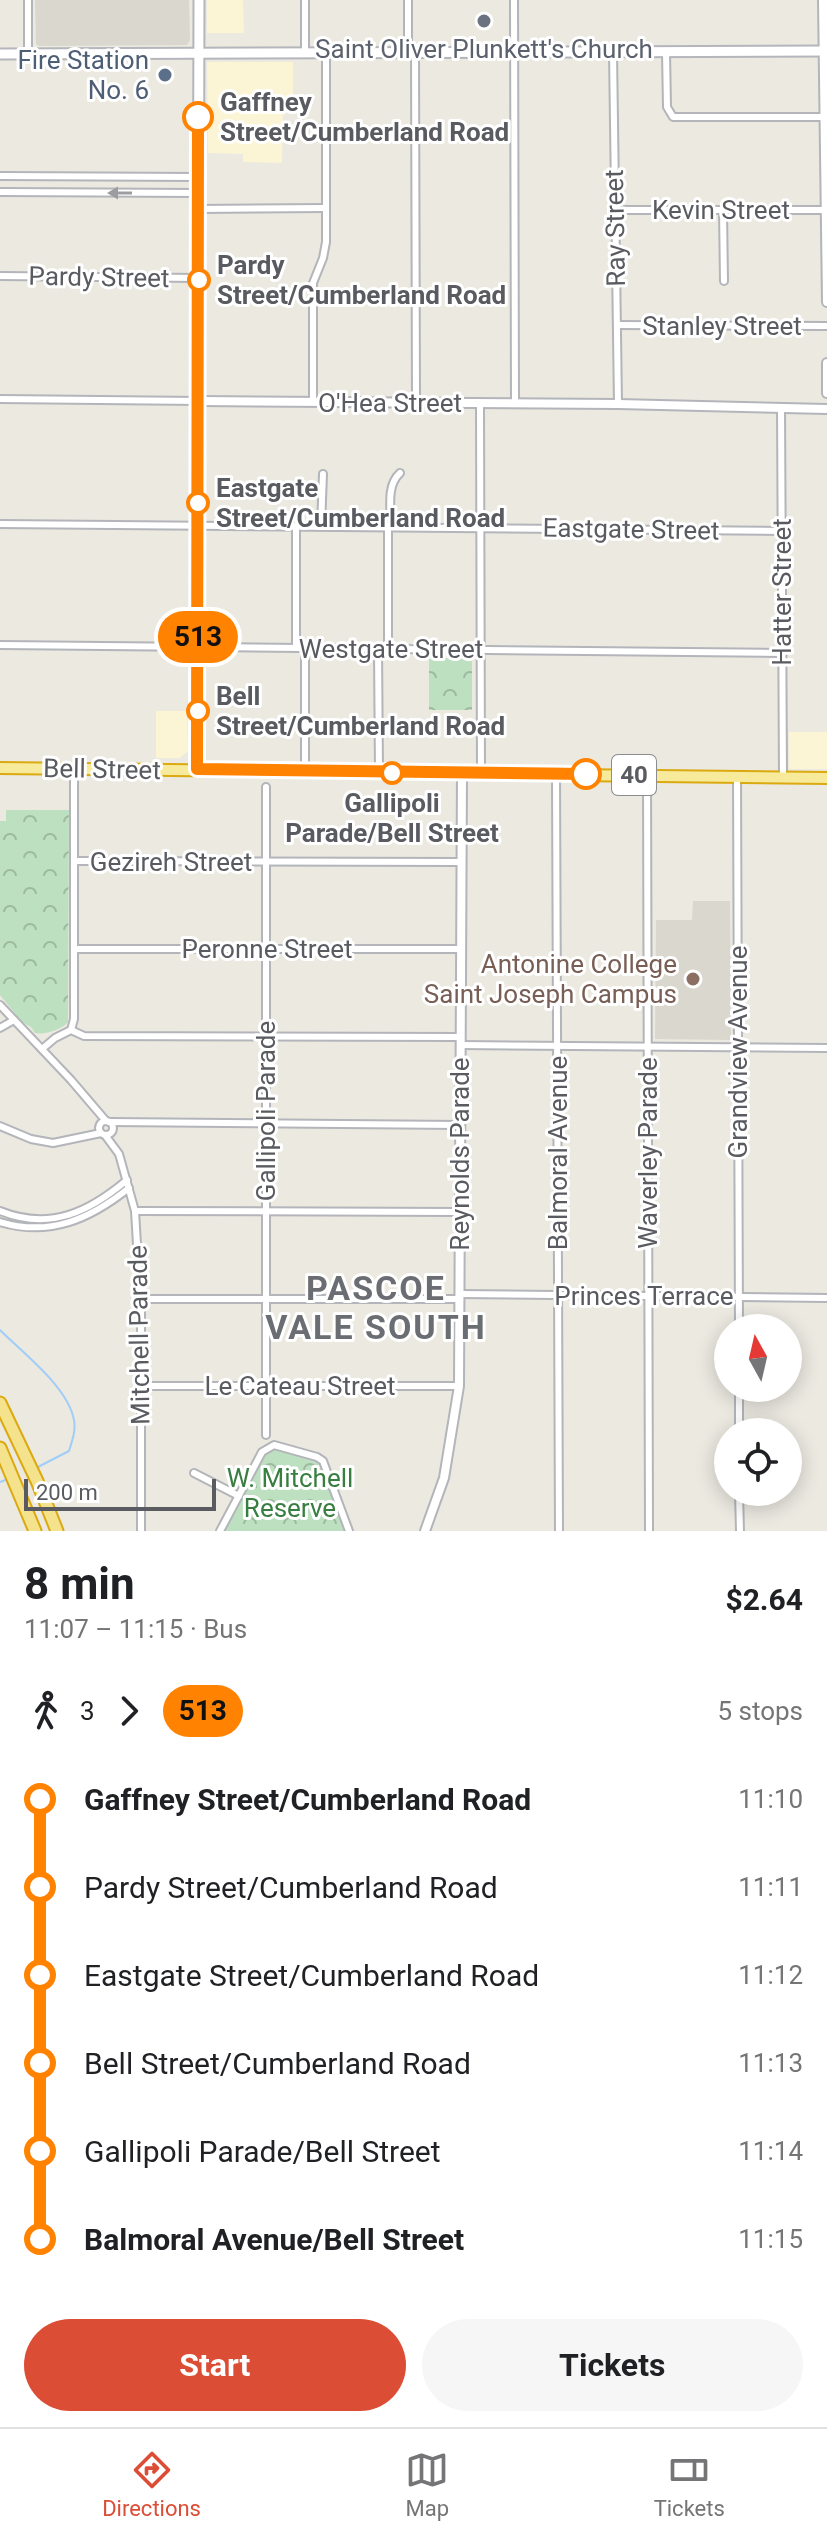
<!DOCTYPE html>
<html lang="en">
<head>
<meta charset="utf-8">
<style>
	body { margin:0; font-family:Roboto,sans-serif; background:#f6f6f6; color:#202124; height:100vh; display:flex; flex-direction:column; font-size:30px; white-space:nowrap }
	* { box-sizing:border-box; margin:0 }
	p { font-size:26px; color:#757577 }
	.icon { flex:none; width:44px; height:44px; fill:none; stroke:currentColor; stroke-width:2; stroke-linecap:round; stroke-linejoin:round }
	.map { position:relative; height:1531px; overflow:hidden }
	.details { display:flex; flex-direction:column; background:#fff; flex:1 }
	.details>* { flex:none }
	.badge { padding:0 16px; border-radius:26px; font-size:28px; line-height:52px }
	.needle { width:52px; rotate:352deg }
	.tools { position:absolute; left:714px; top:1314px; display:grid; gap:16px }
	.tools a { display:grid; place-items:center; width:88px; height:88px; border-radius:50%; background:#fff; box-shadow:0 4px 20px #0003; font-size:40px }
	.scale { position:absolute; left:24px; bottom:20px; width:192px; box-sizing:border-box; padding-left:8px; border:4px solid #595b60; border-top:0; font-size:22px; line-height:28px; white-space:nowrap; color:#595b60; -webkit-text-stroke:6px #fff; paint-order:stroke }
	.map>.badge { position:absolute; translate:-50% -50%; box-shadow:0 0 0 4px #fff }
	.legs { display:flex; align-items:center; gap:12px; height:88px; padding:0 24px; font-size:26px }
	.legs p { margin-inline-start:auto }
	.summary { display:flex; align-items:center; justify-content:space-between; height:136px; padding:0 24px }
	h1 { font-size:44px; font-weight:700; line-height:60px }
	.button { display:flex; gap:16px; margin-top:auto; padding:16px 24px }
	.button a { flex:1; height:92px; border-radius:48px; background:#dc4d35; color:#fff; font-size:32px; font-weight:700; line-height:92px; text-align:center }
	.button a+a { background:#f6f6f6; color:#202124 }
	ul { padding:0 24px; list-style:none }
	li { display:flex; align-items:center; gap:28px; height:88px; font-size:30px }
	li i { display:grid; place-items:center; width:12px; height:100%; margin:0 10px; background:currentColor }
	li i::after { content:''; width:20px; height:20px; margin:-10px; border:6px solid; border-radius:50%; background:#fff }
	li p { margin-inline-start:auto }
	li:first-child i { background:linear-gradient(#0000 50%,currentColor 0) }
	li:last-child i { background:linear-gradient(currentColor 50%,#0000 0) }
	.dock { display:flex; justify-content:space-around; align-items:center; height:112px; border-top:2px solid #e0e0e0; background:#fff; font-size:22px; color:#757577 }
	.dock a { display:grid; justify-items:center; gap:4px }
	.dock .active { color:#dc4d35 }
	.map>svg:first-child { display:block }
	.commercial { fill:#fbf4d5 }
	.education { fill:#dad8ce }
	.park { fill:url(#park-crowns) }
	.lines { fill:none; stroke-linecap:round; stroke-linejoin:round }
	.stream { stroke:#a2cdf8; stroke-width:2 }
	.minor-casing { stroke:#b3b5ba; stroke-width:10 }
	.tertiary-casing { stroke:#b3b5ba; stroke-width:12 }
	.secondary-casing { stroke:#b4b6bc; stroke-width:13 }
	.trunk-casing { stroke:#dba910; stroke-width:14 }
	.motorway-casing { stroke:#dba910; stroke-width:15 }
	.minor { stroke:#fff; stroke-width:6 }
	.tertiary { stroke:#fff; stroke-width:8 }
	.secondary { stroke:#fff; stroke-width:9 }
	.trunk { stroke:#f7ea9a; stroke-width:10 }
	.motorway { stroke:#f5e28d; stroke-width:11 }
	.oneway { fill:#9b9da0 }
	.line-1-casing { stroke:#fff; stroke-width:18 }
	.line-1 { stroke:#ff8200; stroke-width:12 }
	.worship-dot { fill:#6b7280; stroke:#fff; stroke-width:3 }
	.service-dot { fill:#5c6f8a; stroke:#fff; stroke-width:3 }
	.stop-1-dot { fill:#fff; stroke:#ff8200; stroke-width:4 }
	.education-dot { fill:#8d6e63; stroke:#fff; stroke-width:3 }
	.labels { text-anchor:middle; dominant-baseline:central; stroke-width:6; stroke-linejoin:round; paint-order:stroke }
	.shield { fill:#fff; stroke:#8b8c90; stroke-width:2 }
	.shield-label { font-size:24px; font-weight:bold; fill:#595b60 }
	.worship-label { font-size:26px; fill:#5b616d; stroke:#fff }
	.service-label { font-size:26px; fill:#4e5e75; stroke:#fff; text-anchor:end }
	.stop-label { font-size:26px; font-weight:bold; fill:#595b60; stroke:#fff; text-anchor:start }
	.street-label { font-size:26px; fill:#595b60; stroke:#fff }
	.education-label { font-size:26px; fill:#785e54; stroke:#fff; text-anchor:end }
	.park-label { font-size:26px; fill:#397e41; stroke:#fff }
	.district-label { font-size:34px; font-weight:bold; letter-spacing:2px; fill:#6a6d72; stroke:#fff }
</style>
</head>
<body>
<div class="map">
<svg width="827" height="1531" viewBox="0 0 827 1531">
	<defs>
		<pattern id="park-crowns" width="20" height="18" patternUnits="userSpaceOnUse" patternTransform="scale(2)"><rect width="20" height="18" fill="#bde1c0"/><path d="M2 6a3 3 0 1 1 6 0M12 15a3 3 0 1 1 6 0" fill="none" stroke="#9db99f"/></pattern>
	</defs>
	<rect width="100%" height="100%" fill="#ebe9e0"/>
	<!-- commercial -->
	<g class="commercial">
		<path d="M207,0h36l1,33h-37z"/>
		<path d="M207,62h86v37h-10l-1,64 -39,-1v-8l-35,-1z"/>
		<path d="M156,711h31l1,40 -8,7h-24z"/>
		<rect x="789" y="732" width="38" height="37"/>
	</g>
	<!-- education -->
	<g class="education">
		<path d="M35,0h154l1,40 -3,5 -148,1 -3,-2z"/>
		<path d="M693,901h37l1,139 -76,-1 1,-119h36z"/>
	</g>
	<!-- park -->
	<g class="park">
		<rect x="429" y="658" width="43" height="52"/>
		<path d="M6,810h63l-1,212c-7,8 -23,13 -33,11l-4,-6 -9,-5 -22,-27v-174h6z"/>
		<path d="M274,1449l41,11 6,4 25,67h-122l42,-79z"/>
	</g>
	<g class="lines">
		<!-- stream -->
		<g class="stream">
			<path d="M0,1330c23,23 68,57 74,90 2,11 -2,21 -5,31l-33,17"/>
			<path d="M0,1482l8,-3"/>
		</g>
		<defs>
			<g id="minor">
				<path d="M305,0v53"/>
				<path d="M408,0v53"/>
				<path d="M514,0l1,404"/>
				<path d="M613,52l5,352"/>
				<path d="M666,52l1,55 6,10h152"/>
				<path d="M415,53l1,350"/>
				<path d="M28,54v-54"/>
				<path d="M0,176l198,1"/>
				<path d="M0,192l198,1"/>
				<path d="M198,209l128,-1"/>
				<path d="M615,210h211"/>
				<path d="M723,210l1,71"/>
				<path d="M0,276l199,2"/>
				<path d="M617,325l210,1"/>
				<path d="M0,399l199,2"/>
				<path d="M313,402v-119l10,-25 3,-16v-189"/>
				<path d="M480,403l1,370"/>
				<path d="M781,407l2,370"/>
				<path d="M0,524l782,7"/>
				<path d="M296,526v122"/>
				<path d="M321,526l2,-52"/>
				<path d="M388,526v123"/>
				<path d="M391,526c0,-18 -5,-40 9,-53"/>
				<path d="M0,645l783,8"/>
				<path d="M305,648v123"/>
				<path d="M378,649l1,123"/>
				<path d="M556,774l3,757"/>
				<path d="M647,775l2,756"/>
				<path d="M737,776l2,552"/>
				<path d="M74,861l387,1"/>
				<path d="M74,949h387"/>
				<path d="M0,1005l71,75 35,41"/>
				<path d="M0,1028l14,-8"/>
				<path d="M71,1030l3,-11v-250"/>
				<path d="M461,1045l366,3"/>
				<path d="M42,1049l13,-11 16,-8 13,6 377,1"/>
				<circle cx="106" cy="1128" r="7"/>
				<path d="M109,1122l351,3"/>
				<path d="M0,1126l31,13 22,4 48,-10"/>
				<path d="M105,1135l14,19 16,57 6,99v221"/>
				<path d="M0,1211c50,20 89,1 127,-31"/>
				<path d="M135,1211l325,1"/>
				<path d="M0,1222c50,15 90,-3 129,-34"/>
				<path d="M460,1294l367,4"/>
				<path d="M141,1299h319"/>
				<path d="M141,1386h318"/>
				<path d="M739,1388v44"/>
				<path d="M266,1435v-648"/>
				<path d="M194,1473l45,23"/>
				<path d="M739,1492l1,39"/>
				<path d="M220,1531l42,-79 12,-7 43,12 6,4 26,70"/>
			</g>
			<g id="tertiary">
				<path d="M823,0l4,302"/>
				<path d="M827,363v30"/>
				<path d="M199,401l419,3 209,5"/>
				<path d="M425,1531l19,-53 15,-92 3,-613"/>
			</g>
			<g id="secondary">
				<path d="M0,54l827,-3"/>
				<path d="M197,769l2,-769"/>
			</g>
			<path id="trunk" d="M0,768l827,10"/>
			<g id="motorway">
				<path d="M0,1403l37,78 20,50"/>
				<path d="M0,1448l35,83"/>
			</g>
		</defs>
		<!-- minor casing -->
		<use href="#minor" class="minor-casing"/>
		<!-- tertiary casing -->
		<use href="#tertiary" class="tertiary-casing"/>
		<!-- secondary casing -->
		<use href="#secondary" class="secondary-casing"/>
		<!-- trunk casing -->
		<use href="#trunk" class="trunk-casing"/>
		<!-- motorway casing -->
		<use href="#motorway" class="motorway-casing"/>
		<!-- minor -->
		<use href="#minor" class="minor"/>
		<!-- tertiary -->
		<use href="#tertiary" class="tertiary"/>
		<!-- secondary -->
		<use href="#secondary" class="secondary"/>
		<!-- trunk -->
		<use href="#trunk" class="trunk"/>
		<!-- motorway -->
		<use href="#motorway" class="motorway"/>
	</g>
	<!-- one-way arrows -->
	<defs><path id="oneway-solid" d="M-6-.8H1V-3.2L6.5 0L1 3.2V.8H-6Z" transform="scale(2)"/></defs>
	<use class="oneway" href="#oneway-solid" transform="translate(120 193) rotate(180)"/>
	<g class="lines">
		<defs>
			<path id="line-1" d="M198,117l-1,652 389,5"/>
		</defs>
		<!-- line-1 casing -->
		<use href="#line-1" class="line-1-casing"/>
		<!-- line-1 -->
		<use href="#line-1" class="line-1"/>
	</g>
	<!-- markers -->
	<circle class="worship-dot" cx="484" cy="21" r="8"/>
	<circle class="service-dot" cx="165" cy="75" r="8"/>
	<g class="stop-1-dot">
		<circle cx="198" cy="117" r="14"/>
		<circle cx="199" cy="280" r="10"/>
		<circle cx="198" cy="503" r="10"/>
		<circle cx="198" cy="711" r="10"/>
		<circle cx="392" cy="773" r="10"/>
		<circle cx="586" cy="774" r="14"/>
	</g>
	<circle class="education-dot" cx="693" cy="979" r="8"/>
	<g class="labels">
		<!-- shield labels -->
		<rect class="shield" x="612" y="755" width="44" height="40" rx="6"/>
		<g class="shield-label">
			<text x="634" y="775">40</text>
		</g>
		<!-- worship labels -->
		<g class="worship-label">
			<text x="484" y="49">Saint Oliver Plunkett's Church</text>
		</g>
		<!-- service labels -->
		<g class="service-label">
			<text x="149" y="60">Fire Station<tspan x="149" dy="30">No. 6</tspan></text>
		</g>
		<!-- stop labels -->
		<g class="stop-label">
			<text x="220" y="102">Gaffney<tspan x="220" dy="30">Street/Cumberland Road</tspan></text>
			<text x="217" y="265">Pardy<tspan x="217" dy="30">Street/Cumberland Road</tspan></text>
			<text x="216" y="488">Eastgate<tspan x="216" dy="30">Street/Cumberland Road</tspan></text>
			<text x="216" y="696">Bell<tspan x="216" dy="30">Street/Cumberland Road</tspan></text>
			<text x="392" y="803" text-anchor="middle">Gallipoli<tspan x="392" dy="30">Parade/Bell Street</tspan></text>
		</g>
		<!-- street labels -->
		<g class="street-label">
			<text x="721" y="210">Kevin Street</text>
			<text transform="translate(615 228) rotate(-91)">Ray Street</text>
			<text transform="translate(99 277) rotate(1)">Pardy Street</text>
			<text x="722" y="326">Stanley Street</text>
			<text x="390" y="403">O'Hea Street</text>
			<text transform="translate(631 529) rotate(1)">Eastgate Street</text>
			<text transform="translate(782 592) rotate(-90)">Hatter Street</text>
			<text x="391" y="649">Westgate Street</text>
			<text transform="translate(102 769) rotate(1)">Bell Street</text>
			<text x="171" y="862">Gezireh Street</text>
			<text x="267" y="949">Peronne Street</text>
			<text transform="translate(738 1052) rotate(-90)">Grandview Avenue</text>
			<text transform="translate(266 1111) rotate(-90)">Gallipoli Parade</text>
			<text transform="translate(558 1153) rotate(-90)">Balmoral Avenue</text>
			<text transform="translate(648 1153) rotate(-90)">Waverley Parade</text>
			<text transform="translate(460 1154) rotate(-90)">Reynolds Parade</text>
			<text x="644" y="1296">Princes Terrace</text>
			<text transform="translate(139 1335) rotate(-91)">Mitchell Parade</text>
			<text x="300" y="1386">Le Cateau Street</text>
		</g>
		<!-- education labels -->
		<g class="education-label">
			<text x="677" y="964">Antonine College<tspan x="677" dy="30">Saint Joseph Campus</tspan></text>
		</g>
		<!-- park labels -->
		<g class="park-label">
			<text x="290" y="1478">W. Mitchell<tspan x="290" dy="30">Reserve</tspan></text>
		</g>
		<!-- district labels -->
		<g class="district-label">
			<text x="376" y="1288">PASCOE<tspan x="376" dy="39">VALE SOUTH</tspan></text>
		</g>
	</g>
</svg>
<div class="tools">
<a><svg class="needle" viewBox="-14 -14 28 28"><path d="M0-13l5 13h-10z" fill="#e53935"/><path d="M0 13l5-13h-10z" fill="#757577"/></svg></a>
<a><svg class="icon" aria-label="locate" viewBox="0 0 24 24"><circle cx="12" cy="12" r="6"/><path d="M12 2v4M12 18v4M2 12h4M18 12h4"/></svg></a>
</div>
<div class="scale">200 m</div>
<b class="badge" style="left:198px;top:637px;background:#ff8200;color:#111">513</b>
</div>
<section class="details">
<div class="summary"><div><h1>8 min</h1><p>11:07 – 11:15 · Bus</p></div><b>$2.64</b></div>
<div class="legs"><svg class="icon" aria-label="walk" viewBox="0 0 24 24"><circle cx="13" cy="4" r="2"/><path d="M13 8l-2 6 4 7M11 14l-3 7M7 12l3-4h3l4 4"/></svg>3<svg class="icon" aria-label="forward" viewBox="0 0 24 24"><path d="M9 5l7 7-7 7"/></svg><b class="badge" style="background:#ff8200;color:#111">513</b><p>5 stops</p></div>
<ul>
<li><i style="color:#ff8200"></i><b>Gaffney Street/Cumberland Road</b><p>11:10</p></li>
<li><i style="color:#ff8200"></i><span>Pardy Street/Cumberland Road</span><p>11:11</p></li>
<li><i style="color:#ff8200"></i><span>Eastgate Street/Cumberland Road</span><p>11:12</p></li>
<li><i style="color:#ff8200"></i><span>Bell Street/Cumberland Road</span><p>11:13</p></li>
<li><i style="color:#ff8200"></i><span>Gallipoli Parade/Bell Street</span><p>11:14</p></li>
<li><i style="color:#ff8200"></i><b>Balmoral Avenue/Bell Street</b><p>11:15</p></li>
</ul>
<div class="button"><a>Start</a><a>Tickets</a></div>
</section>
<nav class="dock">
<a class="active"><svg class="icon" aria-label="directions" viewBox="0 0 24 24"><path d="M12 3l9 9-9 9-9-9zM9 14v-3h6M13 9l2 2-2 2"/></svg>Directions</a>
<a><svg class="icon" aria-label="map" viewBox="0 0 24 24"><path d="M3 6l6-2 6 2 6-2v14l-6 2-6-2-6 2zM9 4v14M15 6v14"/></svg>Map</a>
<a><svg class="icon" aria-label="tickets" viewBox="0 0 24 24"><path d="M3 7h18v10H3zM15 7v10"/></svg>Tickets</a>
</nav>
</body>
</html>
